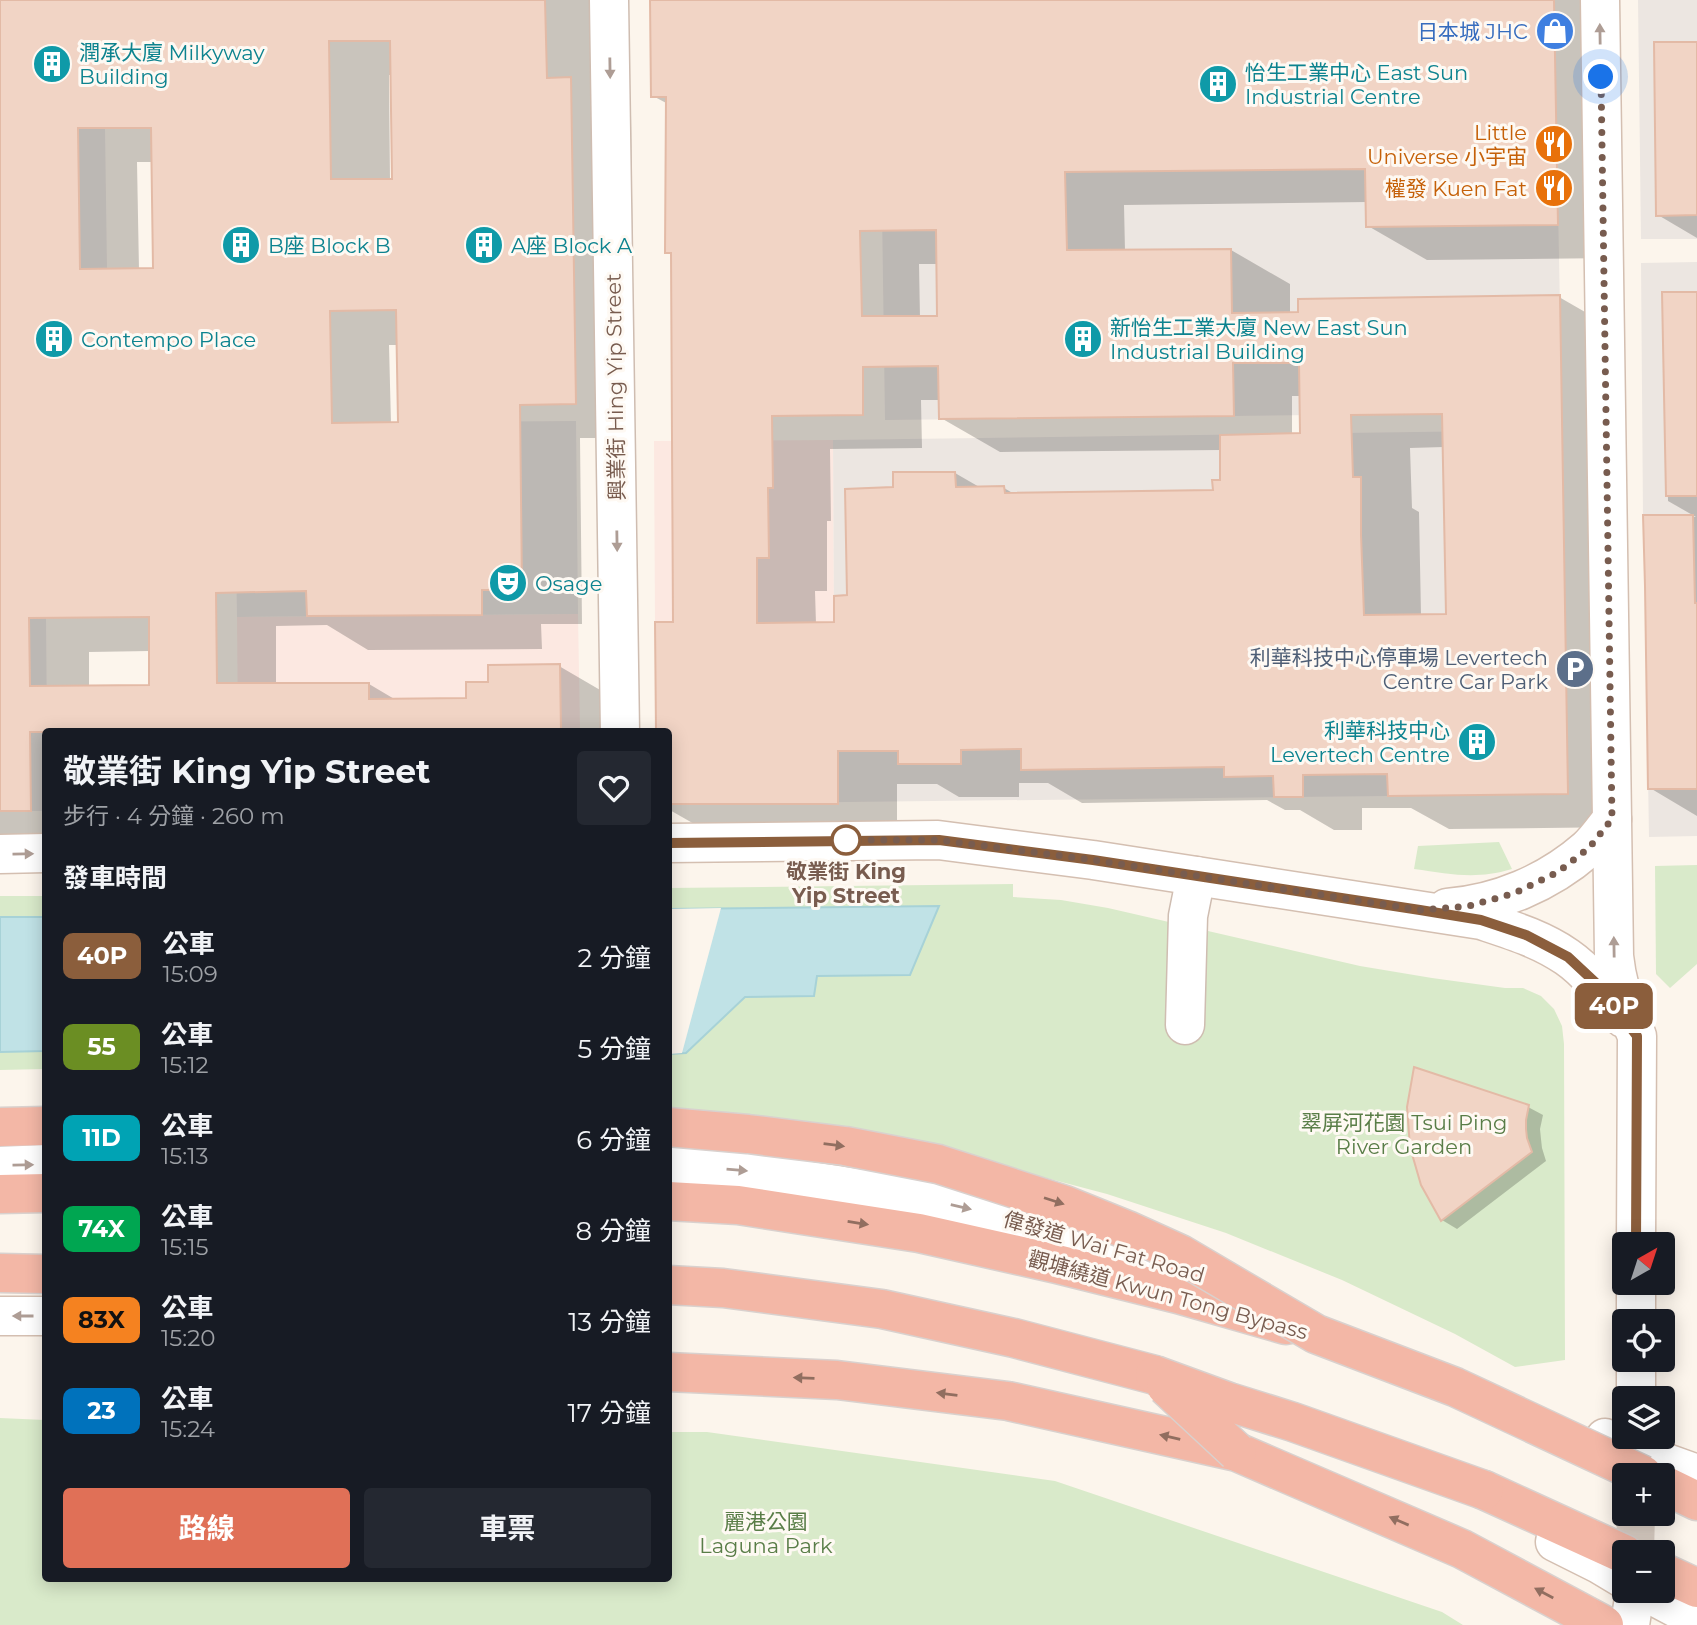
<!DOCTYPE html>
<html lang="zh-TW">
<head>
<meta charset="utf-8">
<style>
	body { margin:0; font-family:Montserrat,"Noto Sans TC",sans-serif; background:#242831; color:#f1f3f6; height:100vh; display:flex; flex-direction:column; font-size:26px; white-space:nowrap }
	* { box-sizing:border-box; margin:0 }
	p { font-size:23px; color:#9ea1a6 }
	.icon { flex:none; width:38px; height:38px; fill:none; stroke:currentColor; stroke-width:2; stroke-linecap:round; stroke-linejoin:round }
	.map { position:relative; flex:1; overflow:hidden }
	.sheet { position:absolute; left:42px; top:728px; width:630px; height:854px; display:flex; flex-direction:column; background:#171b24; border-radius:7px; box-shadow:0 4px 18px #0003 }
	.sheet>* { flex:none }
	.badge { padding:0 14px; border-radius:10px; font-size:24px; line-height:46px }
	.needle { width:46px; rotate:39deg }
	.controls { position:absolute; left:1612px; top:1232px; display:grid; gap:14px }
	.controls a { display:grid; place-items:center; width:63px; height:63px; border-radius:7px; background:#171b24; box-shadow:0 4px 18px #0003; font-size:35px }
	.you { position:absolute; width:35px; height:35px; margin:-18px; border:5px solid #fff; border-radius:50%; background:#1a73e8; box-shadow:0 0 0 10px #1a73e833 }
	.map>.badge { position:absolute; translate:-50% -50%; box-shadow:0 0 0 4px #fff }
	h2 { padding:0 21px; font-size:26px; line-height:63px }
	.round { display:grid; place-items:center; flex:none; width:74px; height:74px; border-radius:7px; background:#242831 }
	.overview { display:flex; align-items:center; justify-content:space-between; height:119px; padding:0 21px }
	h1 { font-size:33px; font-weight:700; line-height:52px }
	.action { display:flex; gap:14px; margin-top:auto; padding:14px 21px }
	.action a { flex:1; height:80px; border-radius:7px; background:#e07057; color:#fff; font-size:28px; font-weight:700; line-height:80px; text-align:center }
	.action a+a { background:#242831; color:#f1f3f6 }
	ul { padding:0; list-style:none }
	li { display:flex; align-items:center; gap:21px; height:91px; padding:0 21px }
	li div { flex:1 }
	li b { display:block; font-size:26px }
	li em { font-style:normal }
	li .badge { min-width:77px; font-weight:700; text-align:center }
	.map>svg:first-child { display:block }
	.commercial { fill:#fce8e1 }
	.industrial { fill:#ece6e1 }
	.green { fill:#d9eaca }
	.water { fill:#c0e2e6; stroke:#a7d2d7; stroke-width:2 }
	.pier { fill:#fcf5ec }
	.shadow { fill:#0003; fill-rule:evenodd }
	.building { fill:#f1d4c5; stroke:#e3baa6; stroke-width:2; fill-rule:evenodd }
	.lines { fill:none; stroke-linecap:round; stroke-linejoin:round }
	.secondary-tunnel { stroke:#dbcfc5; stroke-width:38; stroke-dasharray:38 19; stroke-linecap:butt }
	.street-casing { stroke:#cfbdb1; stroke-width:41 }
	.secondary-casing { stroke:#d4bfb1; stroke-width:41 }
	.highway-casing { stroke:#d9d1ce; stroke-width:41 }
	.street { stroke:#fff; stroke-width:38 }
	.secondary { stroke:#fff; stroke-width:38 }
	.highway { stroke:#f3b7a6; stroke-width:38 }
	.highway-bridge-casing { stroke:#d9d1ce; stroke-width:41; stroke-linecap:butt }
	.highway-bridge { stroke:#f3b7a6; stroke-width:38 }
	.oneway { fill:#ae9d95 }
	.oneway2 { fill:#916e60 }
	.line-casing { stroke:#fff; stroke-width:16 }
	.line { stroke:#8b5e3c; stroke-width:10 }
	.walk { stroke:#785c4f; stroke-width:7; stroke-dasharray:0 12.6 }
	.stop-dot { fill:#fff; stroke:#8b5e3c; stroke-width:3.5 }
	.labels { text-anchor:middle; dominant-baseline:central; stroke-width:6; stroke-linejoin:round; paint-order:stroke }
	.shop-label { font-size:21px; fill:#366cbe; stroke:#fef9f3; text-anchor:end }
	.culture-label { font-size:21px; fill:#0d838f; stroke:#fef9f3; text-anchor:start }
	.food-label { font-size:21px; fill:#c56008; stroke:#fef9f3; text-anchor:end }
	.street-label { font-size:21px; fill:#785c4f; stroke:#fef9f3 }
	.service-label { font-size:21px; fill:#4e5e75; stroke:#fef9f3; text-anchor:end }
	.stop-label { font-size:21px; font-weight:bold; fill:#785c4f; stroke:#fef9f3 }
	.park-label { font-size:21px; fill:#597d47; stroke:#fef9f3 }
</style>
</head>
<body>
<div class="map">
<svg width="1697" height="1625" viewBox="0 0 1697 1625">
	<rect width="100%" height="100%" fill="#fcf5ec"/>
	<!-- commercial -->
	<g class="commercial">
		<path d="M833,440l1,182h-179l-1,-181z"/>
		<path d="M578,614l2,117h-342l-1,-114z"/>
	</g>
	<!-- industrial -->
	<g class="industrial">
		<path d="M879,0h675l8,412 -677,8z"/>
		<path d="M1638,0h59v239h-56z"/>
		<path d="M105,128l2,141 -107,1v-141z"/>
		<path d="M1697,262v574l-48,1 -4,-248 50,-1 -2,-72 -50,-1 -2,-252z"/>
		<path d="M576,421l2,193 -341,3 -3,-193z"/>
		<path d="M1561,430l3,182 -179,3 3,181 -719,8 -1,-72 -13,-110h179l-1,-182z"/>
		<path d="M0,618h46l1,113 -1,1 -1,79h-45z"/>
	</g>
	<!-- green -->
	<g class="green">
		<path d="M1499,842l13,27c-37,11 -61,5 -98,0l4,-23z"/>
		<path d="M1697,865v99l-27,24 -14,-14 -1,-108z"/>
		<path d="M1013,884v13l48,3 47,8 252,58 72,12 73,10h18l18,8 13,13 8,17 2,18 1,316 -50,7 -60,-33 -113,-54 -116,-47 -119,-39 -121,-32 -317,-40 -1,-234z"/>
		<path d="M0,896h45v173l-45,1z"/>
		<path d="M0,1418l45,2 1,158h622l1,-146h38l348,49 387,131 21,13h-1463z"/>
	</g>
	<!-- water -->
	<g class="water">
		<path d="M939,906l-29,69 -93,1 -3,20 -69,1 -59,56 -17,1 -1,-145z"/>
		<path d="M0,917h45v134l-45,1z"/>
	</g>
	<!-- pier -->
	<path class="pier" d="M721,908l-39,145 -13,1v-145z"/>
	<!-- shadow -->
	<g class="shadow">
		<path d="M0,0h604l2,99 25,15 4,324h-55l2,186h-41l1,25 -174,1 -41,-25 -51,1v59l93,-1 27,16h72l22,-17 69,-17 60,35 1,31h-574v113h-46zM389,75h3l2,106h-4zM137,162h16l2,108h-16zM389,345h9l1,79h-8zM150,651l1,36h-62v-35z"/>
		<path d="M652,0h960l4,258 -189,2 -59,-34v-24l-244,3 1,46 106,-1 59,34v30l269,-17 59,34 8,496 -177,2 -38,-21h-49v22h-28l-34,-20h-15l-18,-10 -185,3 -34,-20h-29v14h-60l-22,-13h-40v53h-180l-49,-28v-77l7,-108 -2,-368 -6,-4 1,-148 -15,-8zM919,264h20v53l-19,1zM1292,396h9l1,39h-10zM921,400h20v18l59,34 222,-2 -1,32 -7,10 -198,3 -12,-7h-23l-26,-15 -60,16 -59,134 -20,1 -1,-33h12v-70h4l-1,-72 92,-1zM1444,447l4,169h-27l-2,-104 -7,-4 -2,-60z"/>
		<path d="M1697,43v195l-39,-23z"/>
		<path d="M1664,294h33v522l-47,-28 -6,-271h52l-28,-16z"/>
		<path d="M1528,1107l15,8 -3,14 1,10 1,9 4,13 -89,68 -15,-9z"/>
	</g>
	<!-- building -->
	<g class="building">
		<path d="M0,0h545l2,78 24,-1 5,327 -56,1 2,185h-40v25l-175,1 -1,-25 -90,2 1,90h152v16l97,-1v-16h22v-17l72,-1 1,68h-531l1,79h-31zM329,41h61l2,138h-61zM78,128h73l2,140 -73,1zM396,310l2,112 -66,1 -2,-112zM149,617v68l-119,1 -1,-68z"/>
		<path d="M650,0h904l4,225 -192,2 -1,-58 -300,3 2,78 164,-1 1,64 66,-1v-13l262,-4 8,499 -180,2 -1,-22 -84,1v22h-29l-1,-21 -49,1v-10l-203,3v-21l-60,1v14h-63v-13h-60v53h-170v-72h-12l-1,-110h18l-2,-369h-6l1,-156h-15zM936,230l1,86h-75l-2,-85zM1233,363h66l1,70 -80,2v45h-8l1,10 -208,3 -1,-7 -48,1 -1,-15h-62v15l-48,2 2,106 -13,1v26l-77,1v-65h12l-1,-70h5l-1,-72 91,-1v-48l75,-1 1,53 295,-3zM1442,414l4,200 -82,1 -3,-80v-58h-8l-2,-62z"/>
		<path d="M1654,42h43v173l-41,1z"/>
		<path d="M1662,292h35v204h-31z"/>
		<path d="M1643,515h50l2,88h2v186h-49l-3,-203z"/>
		<path d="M1414,1067l115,38 -3,15v9l1,9 5,14 -91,69 -20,-36 -11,-38 -3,-40z"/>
	</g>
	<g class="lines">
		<!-- secondary-tunnel -->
		<path class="secondary-tunnel" d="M1635,1552l1,-38"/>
		<defs>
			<g id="street">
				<path d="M609,0l11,732"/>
				<path d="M1185,1025l3,-109 8,-40"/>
			</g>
			<g id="secondary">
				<path d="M1600,0l14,956c3,29 11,53 23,80l-1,208"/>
				<path d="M668,843l270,-3 155,20 388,60c30,10 60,19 86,37 23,16 39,39 56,61"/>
				<path d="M0,854l46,-1"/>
				<path d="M1447,908c51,-4 101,-25 140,-59 9,-8 17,-20 25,-30"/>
				<path d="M668,1164l78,7 182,28 142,33 102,33"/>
				<path d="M0,1166l46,-2"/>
				<path d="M0,1316h46"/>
				<path d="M1636,1321v-38"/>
				<path d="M1636,1398v-38"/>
				<path d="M1605,1438l31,14 61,22"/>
				<path d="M1555,1542l44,22 25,15"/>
				<path d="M1644,1591l53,28"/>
				<path d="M1630,1625l5,-34"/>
			</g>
			<g id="highway">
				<path d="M0,1127l46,-1"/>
				<path d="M0,1194l46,-1"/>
				<path d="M668,1201l70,4 181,28 138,31 121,30 108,31"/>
				<path d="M0,1273l46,1"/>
				<path d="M668,1285l55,3 159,21 132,29 141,37"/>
				<path d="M668,1372l169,8 171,21 229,51 225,97 142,76"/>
				<path d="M1662,1484l35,17"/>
				<path d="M1484,1490l140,64"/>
				<path d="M1662,1572l35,16"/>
			</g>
		</defs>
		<!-- street casing -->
		<use href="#street" class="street-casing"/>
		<!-- secondary casing -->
		<use href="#secondary" class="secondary-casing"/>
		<!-- highway casing -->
		<use href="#highway" class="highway-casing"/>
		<!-- street -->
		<use href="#street" class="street"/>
		<!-- secondary -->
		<use href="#secondary" class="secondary"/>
		<!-- highway -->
		<use href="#highway" class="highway"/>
		<defs>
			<g id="highway-bridge">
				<path d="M668,1127l80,7 97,12 93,18 127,41 62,25 53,24 136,80 139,53 188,88"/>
				<path d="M1155,1375l74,27 64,20 191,68"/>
				<path d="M1166,1386l71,66"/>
			</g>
		</defs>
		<!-- highway-bridge casing -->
		<use href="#highway-bridge" class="highway-bridge-casing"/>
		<!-- highway-bridge -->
		<use href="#highway-bridge" class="highway-bridge"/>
	</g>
	<!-- one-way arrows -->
	<defs><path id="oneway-solid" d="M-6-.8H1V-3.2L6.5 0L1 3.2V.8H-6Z" transform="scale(1.75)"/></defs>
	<g class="oneway">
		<use href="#oneway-solid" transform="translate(1600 34) rotate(-91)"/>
		<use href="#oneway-solid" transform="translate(610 68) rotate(89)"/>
		<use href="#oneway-solid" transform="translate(617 541) rotate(89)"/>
		<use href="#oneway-solid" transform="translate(23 854) rotate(-1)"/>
		<use href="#oneway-solid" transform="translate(1614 947) rotate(-91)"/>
		<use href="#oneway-solid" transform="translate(23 1165) rotate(-1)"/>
		<use href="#oneway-solid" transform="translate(737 1170) rotate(5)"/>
		<use href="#oneway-solid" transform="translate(961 1207) rotate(13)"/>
		<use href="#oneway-solid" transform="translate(23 1316) rotate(180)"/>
	</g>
	<g class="oneway2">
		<use href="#oneway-solid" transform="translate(834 1145) rotate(7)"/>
		<use href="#oneway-solid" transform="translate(1054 1201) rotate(18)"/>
		<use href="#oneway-solid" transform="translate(858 1223) rotate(9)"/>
		<use href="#oneway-solid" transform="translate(804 1378) rotate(-178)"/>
		<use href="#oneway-solid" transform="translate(947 1394) rotate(-173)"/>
		<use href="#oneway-solid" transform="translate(1170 1437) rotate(-167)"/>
		<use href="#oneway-solid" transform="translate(1399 1521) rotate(-157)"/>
		<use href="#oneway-solid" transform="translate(1544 1593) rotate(-152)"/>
	</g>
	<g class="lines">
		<defs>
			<path id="line" d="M668,843l271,-3 154,20 327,50 61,10 45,15 42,22 30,28 39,51 -1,208"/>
		</defs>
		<!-- line casing -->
		<use href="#line" class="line-casing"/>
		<!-- line -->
		<use href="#line" class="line"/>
		<!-- walk -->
		<path class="walk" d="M846,840h93l154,20 327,50 49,-4 46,-13 43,-21 31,-24 23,-29 -11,-742"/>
	</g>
	<!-- icons -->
	<defs>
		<symbol id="shop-disc" viewBox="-11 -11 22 22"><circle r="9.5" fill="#3f7fe0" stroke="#fef9f3"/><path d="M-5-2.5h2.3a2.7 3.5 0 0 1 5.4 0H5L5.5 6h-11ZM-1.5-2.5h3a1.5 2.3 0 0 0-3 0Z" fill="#fff"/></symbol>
		<symbol id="building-disc" viewBox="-11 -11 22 22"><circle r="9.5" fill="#0f9aa8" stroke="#fef9f3"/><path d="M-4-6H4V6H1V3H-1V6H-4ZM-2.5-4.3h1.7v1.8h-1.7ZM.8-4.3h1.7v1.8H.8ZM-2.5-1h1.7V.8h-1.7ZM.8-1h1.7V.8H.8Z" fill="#fff"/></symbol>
		<symbol id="restaurant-disc" viewBox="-11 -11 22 22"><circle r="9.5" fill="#e8710a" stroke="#fef9f3"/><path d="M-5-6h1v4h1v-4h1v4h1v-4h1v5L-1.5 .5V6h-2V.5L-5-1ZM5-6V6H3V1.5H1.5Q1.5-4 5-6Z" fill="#fff"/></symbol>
		<symbol id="theatre-disc" viewBox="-11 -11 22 22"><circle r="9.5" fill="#0f9aa8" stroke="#fef9f3"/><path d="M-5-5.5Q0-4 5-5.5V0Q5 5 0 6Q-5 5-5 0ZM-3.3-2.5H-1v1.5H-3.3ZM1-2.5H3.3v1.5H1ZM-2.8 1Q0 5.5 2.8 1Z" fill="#fff"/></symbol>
		<symbol id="parking-disc" viewBox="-11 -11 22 22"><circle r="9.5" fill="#5c6f8a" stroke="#fef9f3"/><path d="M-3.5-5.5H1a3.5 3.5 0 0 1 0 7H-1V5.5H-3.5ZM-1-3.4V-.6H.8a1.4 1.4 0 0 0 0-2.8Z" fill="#fff"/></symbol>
	</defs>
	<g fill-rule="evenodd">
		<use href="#shop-disc" x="1533" y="9" width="44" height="44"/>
		<use href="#building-disc" x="30" y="42" width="44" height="44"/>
		<use href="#building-disc" x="1196" y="62" width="44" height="44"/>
		<use href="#restaurant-disc" x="1532" y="122" width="44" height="44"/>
		<use href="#restaurant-disc" x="1532" y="166" width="44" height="44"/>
		<use href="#building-disc" x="219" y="223" width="44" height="44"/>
		<use href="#building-disc" x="462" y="223" width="44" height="44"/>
		<use href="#building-disc" x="32" y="317" width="44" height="44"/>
		<use href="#building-disc" x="1061" y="317" width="44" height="44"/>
		<use href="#theatre-disc" x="486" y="561" width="44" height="44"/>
		<use href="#parking-disc" x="1553" y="647" width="44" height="44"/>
		<use href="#building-disc" x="1455" y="720" width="44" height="44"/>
	</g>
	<!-- markers -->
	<circle class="stop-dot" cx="846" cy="840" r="14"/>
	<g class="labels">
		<!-- shop labels -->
		<g class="shop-label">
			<text x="1528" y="31">日本城 JHC</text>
		</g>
		<!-- culture labels -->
		<g class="culture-label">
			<text x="79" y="52">潤承大廈 Milkyway<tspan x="79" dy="24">Building</tspan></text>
			<text x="1245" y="72">怡生工業中心 East Sun<tspan x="1245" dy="24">Industrial Centre</tspan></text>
			<text x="268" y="245">B座 Block B</text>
			<text x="511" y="245">A座 Block A</text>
			<text x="1110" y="327">新怡生工業大廈 New East Sun<tspan x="1110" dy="24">Industrial Building</tspan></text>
			<text x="81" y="339">Contempo Place</text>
			<text x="535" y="583">Osage</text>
			<text x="1450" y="730" text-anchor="end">利華科技中心<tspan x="1450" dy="24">Levertech Centre</tspan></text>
		</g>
		<!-- food labels -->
		<g class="food-label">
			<text x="1527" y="132">Little<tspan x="1527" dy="24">Universe 小宇宙</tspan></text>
			<text x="1527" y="188">權發 Kuen Fat</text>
		</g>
		<!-- street labels -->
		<g class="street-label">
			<text transform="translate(615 387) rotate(-91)">興業街 Hing Yip Street</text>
			<text transform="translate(1104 1247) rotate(16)">偉發道 Wai Fat Road</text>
			<text transform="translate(1168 1295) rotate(15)">觀塘繞道 Kwun Tong Bypass</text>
		</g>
		<!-- service labels -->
		<g class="service-label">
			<text x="1548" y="657">利華科技中心停車場 Levertech<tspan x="1548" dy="24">Centre Car Park</tspan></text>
		</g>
		<!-- stop labels -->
		<g class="stop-label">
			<text x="846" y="871">敬業街 King<tspan x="846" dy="24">Yip Street</tspan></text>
		</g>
		<!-- park labels -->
		<g class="park-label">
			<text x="1404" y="1122">翠屏河花園 Tsui Ping<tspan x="1404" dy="24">River Garden</tspan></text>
			<text x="766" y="1521">麗港公園<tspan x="766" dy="24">Laguna Park</tspan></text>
		</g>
	</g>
</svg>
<div class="controls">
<a><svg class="needle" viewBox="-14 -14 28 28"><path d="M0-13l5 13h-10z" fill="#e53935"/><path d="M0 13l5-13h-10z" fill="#9ea1a6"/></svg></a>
<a><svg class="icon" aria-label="locate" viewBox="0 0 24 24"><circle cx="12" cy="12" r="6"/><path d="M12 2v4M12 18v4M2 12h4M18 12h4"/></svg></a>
<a><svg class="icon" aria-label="layers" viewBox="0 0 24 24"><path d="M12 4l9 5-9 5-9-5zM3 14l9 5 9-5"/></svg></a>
<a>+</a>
<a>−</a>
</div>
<div class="you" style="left:1601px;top:77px"></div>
<b class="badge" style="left:1614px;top:1006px;background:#8b5e3c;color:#fff">40P</b>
<section class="sheet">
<div class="overview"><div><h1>敬業街 King Yip Street</h1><p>步行 · 4 分鐘 · 260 m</p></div><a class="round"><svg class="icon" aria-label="heart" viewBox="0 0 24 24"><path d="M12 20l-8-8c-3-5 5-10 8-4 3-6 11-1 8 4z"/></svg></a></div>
<h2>發車時間</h2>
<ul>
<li><span class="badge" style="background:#8b5e3c;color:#fff">40P</span><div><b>公車</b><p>15:09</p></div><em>2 分鐘</em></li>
<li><span class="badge" style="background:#6b8e23;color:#fff">55</span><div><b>公車</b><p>15:12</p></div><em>5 分鐘</em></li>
<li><span class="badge" style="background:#00a3b4;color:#fff">11D</span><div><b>公車</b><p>15:13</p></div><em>6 分鐘</em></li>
<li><span class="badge" style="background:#00a651;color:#fff">74X</span><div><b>公車</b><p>15:15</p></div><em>8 分鐘</em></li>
<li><span class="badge" style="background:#f58220;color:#111">83X</span><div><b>公車</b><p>15:20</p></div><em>13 分鐘</em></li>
<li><span class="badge" style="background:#0072bc;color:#fff">23</span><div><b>公車</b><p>15:24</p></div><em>17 分鐘</em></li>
</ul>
<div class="action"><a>路線</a><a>車票</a></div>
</section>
</div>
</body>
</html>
